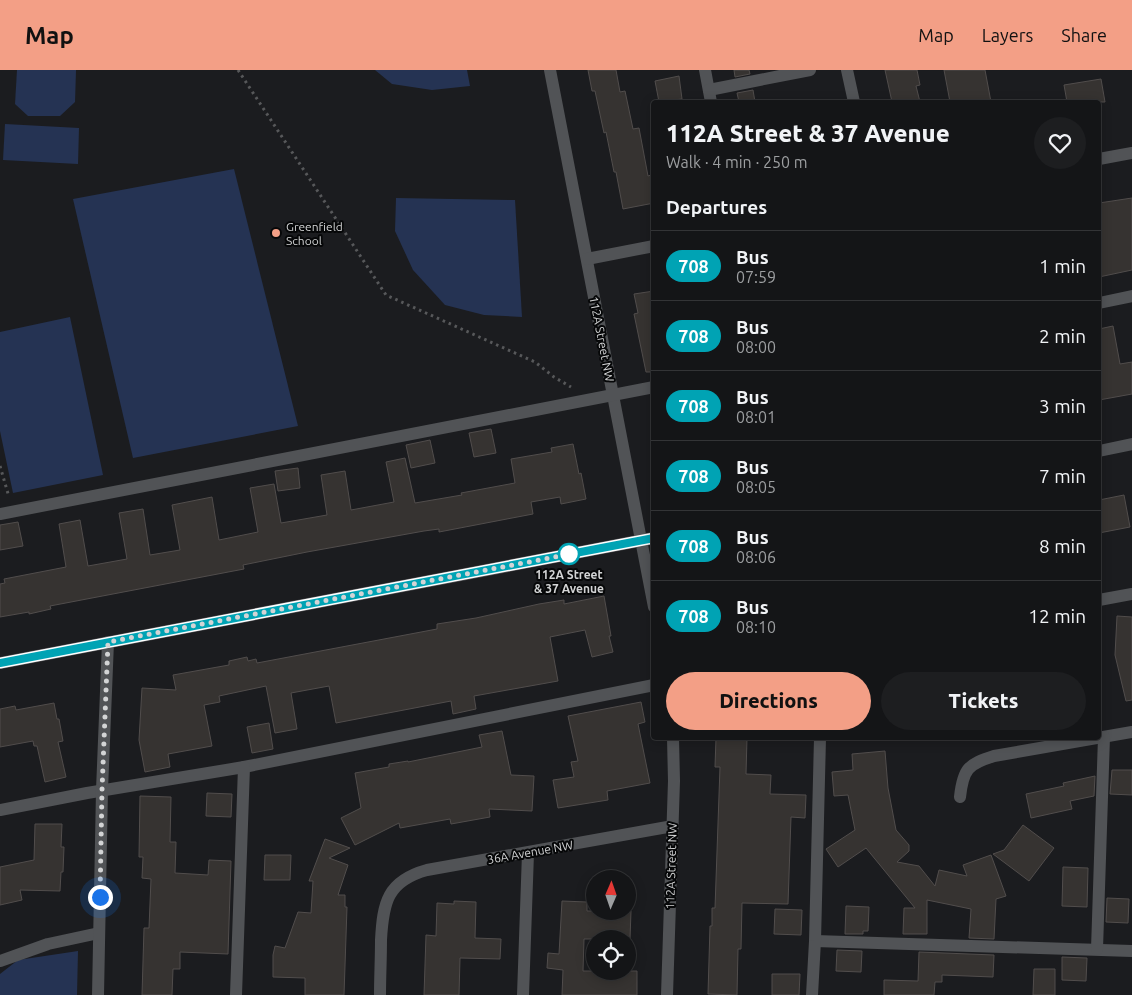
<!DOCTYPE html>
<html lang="en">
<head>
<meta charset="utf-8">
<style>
	body { margin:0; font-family:Ubuntu,sans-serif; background:#1d1e20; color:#f1f3f6; height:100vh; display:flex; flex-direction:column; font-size:19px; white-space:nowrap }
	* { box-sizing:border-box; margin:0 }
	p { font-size:16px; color:#9d9fa1 }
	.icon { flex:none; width:28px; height:28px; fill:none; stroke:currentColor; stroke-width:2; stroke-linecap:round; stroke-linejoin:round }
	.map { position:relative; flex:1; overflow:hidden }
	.drawer { position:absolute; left:651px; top:30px; width:450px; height:640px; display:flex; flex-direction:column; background:#141517; border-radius:5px; box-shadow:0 2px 12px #0003,0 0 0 1px #333436 }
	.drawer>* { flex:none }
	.badge { padding:0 10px; border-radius:16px; font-size:18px; line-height:32px }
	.needle { width:32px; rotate:2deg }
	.fabs { position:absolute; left:586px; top:800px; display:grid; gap:10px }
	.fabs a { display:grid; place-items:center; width:50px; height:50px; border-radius:50%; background:#141517; box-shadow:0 2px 12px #0003,0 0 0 1px #333436; font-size:25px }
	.you { position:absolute; width:25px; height:25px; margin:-12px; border:4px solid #fff; border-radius:50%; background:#1a73e8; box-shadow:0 0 0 8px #1a73e833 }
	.map>.badge { position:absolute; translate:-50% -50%; box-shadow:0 0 0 2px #fff }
	h2 { padding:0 15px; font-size:19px; line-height:45px }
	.round { display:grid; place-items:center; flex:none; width:52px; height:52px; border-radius:26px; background:#1d1e20 }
	.headline { display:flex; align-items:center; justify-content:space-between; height:85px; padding:0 15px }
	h1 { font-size:24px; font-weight:800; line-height:38px }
	.primary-button { display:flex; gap:10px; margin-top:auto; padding:10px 15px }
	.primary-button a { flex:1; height:58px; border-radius:30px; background:#f39f86; color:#111; font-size:20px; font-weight:800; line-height:58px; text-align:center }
	.primary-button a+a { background:#1d1e20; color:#f1f3f6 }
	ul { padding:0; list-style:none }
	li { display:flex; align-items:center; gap:15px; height:70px; padding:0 15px; border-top:1px solid #333436 }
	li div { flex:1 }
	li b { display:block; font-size:19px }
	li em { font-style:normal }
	li .badge { min-width:55px; font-weight:700; text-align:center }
	header { display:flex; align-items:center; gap:30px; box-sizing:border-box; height:70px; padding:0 25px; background:#f39f86; color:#111 }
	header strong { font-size:24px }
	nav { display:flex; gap:28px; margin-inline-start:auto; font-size:18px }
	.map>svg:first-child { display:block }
	.green { fill:#253353 }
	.building { fill:#363331; stroke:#514d4c }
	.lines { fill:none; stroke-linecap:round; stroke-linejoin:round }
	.path { stroke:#57585a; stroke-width:3; stroke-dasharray:2.5 4; stroke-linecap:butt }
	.minor { stroke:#515356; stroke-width:12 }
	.line-casing { stroke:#fff; stroke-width:11 }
	.line { stroke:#00a3b4; stroke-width:8 }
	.walk { stroke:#d3d4d5; stroke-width:5; stroke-dasharray:0 9 }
	.poi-dot { fill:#f39f86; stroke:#060708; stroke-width:2 }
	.stop-dot { fill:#fff; stroke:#00a3b4; stroke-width:2.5 }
	.labels { text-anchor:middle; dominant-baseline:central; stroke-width:4; stroke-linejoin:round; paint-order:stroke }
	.poi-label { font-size:12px; fill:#d3d4d5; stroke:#060708; text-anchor:start }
	.street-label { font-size:12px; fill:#d3d4d5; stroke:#060708 }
	.stop-label { font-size:12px; font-weight:bold; fill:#d3d4d5; stroke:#060708 }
</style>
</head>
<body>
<header>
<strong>Map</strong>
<nav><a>Map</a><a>Layers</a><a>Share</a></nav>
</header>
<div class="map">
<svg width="1132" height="925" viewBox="0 0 1132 925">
	<rect width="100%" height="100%" fill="#1b1c1f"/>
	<!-- green -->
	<g class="green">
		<path d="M17,0h59l-1,32 -15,14h-32l-13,-12z"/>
		<path d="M375,0h92l3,16 -38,4 -40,-6z"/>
		<path d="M5,54l74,4 -1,36 -75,-4z"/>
		<path d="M234,99l64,257 -165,32 -60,-259z"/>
		<path d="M396,128l119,2 7,117 -38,-2 -39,-10 -32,-35 -18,-39z"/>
		<path d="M70,247l33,158 -90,18 -13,-62v-99z"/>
		<path d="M78,881l-1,44h-77v-21l18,-14z"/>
	</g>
	<!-- building -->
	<g class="building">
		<path d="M588,0h28l4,22 5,-1 8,38 6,-1 9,48 6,-2v29l-31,6 -7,-37h-2l-8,-40 -2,1 -9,-42h-3z"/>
		<path d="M734,0h15l1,4 -15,3z"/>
		<path d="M885,0h32l3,15 -4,1 4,16h-28z"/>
		<path d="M944,0h41l6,32h-41z"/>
		<path d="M679,6l3,23 -23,3 -4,-21z"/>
		<path d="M1101,9l4,23h-38l-3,-17z"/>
		<path d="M753,20l2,12h-16l-2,-9z"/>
		<path d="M1132,128v72l-33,7v-74z"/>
		<path d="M654,221v81h-8l-12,-58 4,-1 -4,-19z"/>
		<path d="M1113,256l7,38 12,-2v32l-33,6v-71z"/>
		<path d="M491,359l5,24 -22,4 -5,-24z"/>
		<path d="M430,370l5,23 -24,5 -5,-23z"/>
		<path d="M573,374l6,30 2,-1 5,26 -25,5 -1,-7 -29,5 2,12 -94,18v-3l-15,2 -117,21 -64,13 1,4 -194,37 1,3 -22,5v-2l-29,5v-33l5,-1 -1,-4 62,-12 -7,-43 21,-4 8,46 39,-7 -8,-46 24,-4 7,46 30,-5 -8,-45 40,-8 7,43 39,-8 -8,-44 24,-4 7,39 46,-8 -6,-40 24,-4 6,39 43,-8 -8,-40 19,-4 10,45 47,-8 -1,-2 54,-10 -4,-24 41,-7 -1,-4z"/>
		<path d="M298,398l2,20 -22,3 -3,-20z"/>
		<path d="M1124,425l6,32 -31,6v-33z"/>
		<path d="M18,452l5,24 -23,4v-25z"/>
		<path d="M604,526l7,40h-2l4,16 -21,5 -7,-27 -35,7 8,44 -84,15 2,13 -23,5 -2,-13 -115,22 -7,-37 -38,7 6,36 -22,4 -9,-47 -47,10 1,6 -16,3 8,41 -44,8 2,13 -25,5 -6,-32 3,-52 34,2 -3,-15 56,-10v-4l18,-4 1,4 8,-2 1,4 180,-34v-5l39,-6 63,-14 25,-4v4z"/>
		<path d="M1117,546l15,1v83l-6,1 -11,-46z"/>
		<path d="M641,632l4,20 -7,2 12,59 -43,8 1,9 -50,8 -5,-28 21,-3 -3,-15 7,-1 -10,-45z"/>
		<path d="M54,633l3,16h2l4,22 -5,1 8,35 -21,5 -8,-36h-3l-1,-5 -33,6v-38l15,-3 1,4z"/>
		<path d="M269,653l4,26 -21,4 -5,-26z"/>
		<path d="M502,661l9,44 23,1 -2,35 -43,-2 1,8 -39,7 -1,-5 -50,9 -1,-5 -44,22 -14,-27 20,-10 -6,-35 34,-6v-3l19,-3v1l74,-15 -3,-12z"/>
		<path d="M716,668h31l-1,36 25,1 -1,19 36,1 -1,23 -14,-1 -3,87 -46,-1 -1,46h-3l-1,46 -29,-1 2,-68h2v-18h3l5,-141h-5z"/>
		<path d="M885,681l3,37 8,42 13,15v6l-12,11 22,4 16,20 4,-16 28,6 -4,-11 28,-10 15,41 -10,3 -2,40 -25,-1 2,-29 -44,-9v34h-24l1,-26h11l-49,-60 -28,19 -12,-18 29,-19 -7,-35 -14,1 -2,-24 21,-2 -1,-16z"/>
		<path d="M1112,700h20v25l-22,-1z"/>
		<path d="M1095,706l-1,20 -24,5 2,8 -41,9 -5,-24 38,-8 -1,-3z"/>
		<path d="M207,723l25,1 -1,23 -25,-1z"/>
		<path d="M140,726l31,1 -1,45h6l-1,31 33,2 1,-15 22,1 -3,93 -48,-2v17h-7l-1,26h-30l2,-67h5l2,-49 -9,-1 1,-21h-4z"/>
		<path d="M35,754h27l-1,23h3l-1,25h-2l-1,19 -40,-1 2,10 -22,5v-38l34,-7z"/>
		<path d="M1023,755l31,23 -25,33 -36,-27 11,-4z"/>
		<path d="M325,769l25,9 -21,10 19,7 -10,30h7v12h2l-3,88h-39v-17l-32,-1v-22l2,-9 10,2 13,-36 13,1 2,-32h-4z"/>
		<path d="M265,785h26l-1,25h-26z"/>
		<path d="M1063,797l25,1 -1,39 -25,-1z"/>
		<path d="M1107,828l22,1 -1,24 -22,-1z"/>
		<path d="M454,831l22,1 -1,36 26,1 -1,20 -40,-1 -1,37h-35l2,-60 10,1 1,-33 17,1z"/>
		<path d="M562,831l25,1v9h44l-1,28h-46l-1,32h54v24h-75l1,-25 -16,-2 1,-15 11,1z"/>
		<path d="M846,836l23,1 -1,24h-5v3h-18z"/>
		<path d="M775,839l27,1 -1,25 -27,-1z"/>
		<path d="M837,880l25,1 -1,21 -25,-1z"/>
		<path d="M919,882l75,3 -1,22 -51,-2v7h-7l-1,13h-50v-15l34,1z"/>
		<path d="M1062,887l25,1 -1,23 -24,-1z"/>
		<path d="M1034,899h21v26h-22z"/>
		<path d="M772,904h28l-1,21h-27z"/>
	</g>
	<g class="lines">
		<!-- path -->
		<g class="path">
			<path d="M238,0l148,225 149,67 19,15 17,10"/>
			<path d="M0,396l9,31"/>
			<path d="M940,668l4,5"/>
		</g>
		<!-- minor -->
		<g class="minor">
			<path d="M550,0l104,537"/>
			<path d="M705,0l6,32"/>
			<path d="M847,0l7,32"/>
			<path d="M709,20l101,-20"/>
			<path d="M1099,89l33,-6"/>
			<path d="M587,189l67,-13"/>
			<path d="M1099,233l33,-7"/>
			<path d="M1099,381l33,-7"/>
			<path d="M0,444l654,-127"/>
			<path d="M1099,530l33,-6"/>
			<path d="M0,593l654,-125"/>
			<path d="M244,697l410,-82"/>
			<path d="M960,727c3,-28 8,-33 34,-41l138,-24"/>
			<path d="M0,740l87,-17 157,-26 -8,228"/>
			<path d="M815,871l317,10"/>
			<path d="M1097,879l7,-212"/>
			<path d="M0,891l48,-17 51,-11"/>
			<path d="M98,925l4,-205 6,-148"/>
			<path d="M380,925c0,-18 1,-36 1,-55 2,-37 6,-59 46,-70l246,-44"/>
			<path d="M523,925l5,-142"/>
			<path d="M667,925l7,-214 -1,-43"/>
			<path d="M812,925l3,-54 5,-203"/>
		</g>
	</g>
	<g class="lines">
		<defs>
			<path id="line" d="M0,593l654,-125"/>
		</defs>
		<!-- line casing -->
		<use href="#line" class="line-casing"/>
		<!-- line -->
		<use href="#line" class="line"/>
		<!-- walk -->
		<path class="walk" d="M100,827l2,-107 6,-148 468,-89 -7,1"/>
	</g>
	<!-- markers -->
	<circle class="poi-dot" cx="276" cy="163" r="5"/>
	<circle class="stop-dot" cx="569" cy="484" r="10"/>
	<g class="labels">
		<!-- poi labels -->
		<g class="poi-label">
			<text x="286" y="156">Greenfield<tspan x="286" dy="14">School</tspan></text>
		</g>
		<!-- street labels -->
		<g class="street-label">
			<text transform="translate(602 269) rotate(79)">112A Street NW</text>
			<text transform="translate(530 782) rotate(-10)">36A Avenue NW</text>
			<text transform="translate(671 796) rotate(-88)">112A Street NW</text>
		</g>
		<!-- stop labels -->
		<g class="stop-label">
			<text x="569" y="504">112A Street<tspan x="569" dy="14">&amp; 37 Avenue</tspan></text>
		</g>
	</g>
</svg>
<div class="fabs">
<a><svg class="needle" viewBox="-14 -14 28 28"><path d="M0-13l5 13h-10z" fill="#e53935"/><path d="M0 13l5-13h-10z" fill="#9d9fa1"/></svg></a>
<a><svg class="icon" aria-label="locate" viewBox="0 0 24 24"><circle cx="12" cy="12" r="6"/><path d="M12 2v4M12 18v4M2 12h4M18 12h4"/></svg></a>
</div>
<div class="you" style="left:100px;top:827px"></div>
<section class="drawer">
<div class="headline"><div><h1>112A Street &amp; 37 Avenue</h1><p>Walk · 4 min · 250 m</p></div><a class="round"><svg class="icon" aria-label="heart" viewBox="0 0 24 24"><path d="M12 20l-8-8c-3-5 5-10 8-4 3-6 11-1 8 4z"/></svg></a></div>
<h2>Departures</h2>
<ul>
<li><span class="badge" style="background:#00a3b4;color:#fff">708</span><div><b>Bus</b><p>07:59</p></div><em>1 min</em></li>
<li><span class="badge" style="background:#00a3b4;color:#fff">708</span><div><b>Bus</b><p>08:00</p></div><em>2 min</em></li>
<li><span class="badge" style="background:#00a3b4;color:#fff">708</span><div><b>Bus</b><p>08:01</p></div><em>3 min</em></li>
<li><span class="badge" style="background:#00a3b4;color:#fff">708</span><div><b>Bus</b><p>08:05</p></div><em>7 min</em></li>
<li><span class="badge" style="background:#00a3b4;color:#fff">708</span><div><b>Bus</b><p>08:06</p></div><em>8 min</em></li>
<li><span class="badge" style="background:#00a3b4;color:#fff">708</span><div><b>Bus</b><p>08:10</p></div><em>12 min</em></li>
</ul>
<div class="primary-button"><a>Directions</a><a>Tickets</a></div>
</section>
</div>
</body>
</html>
